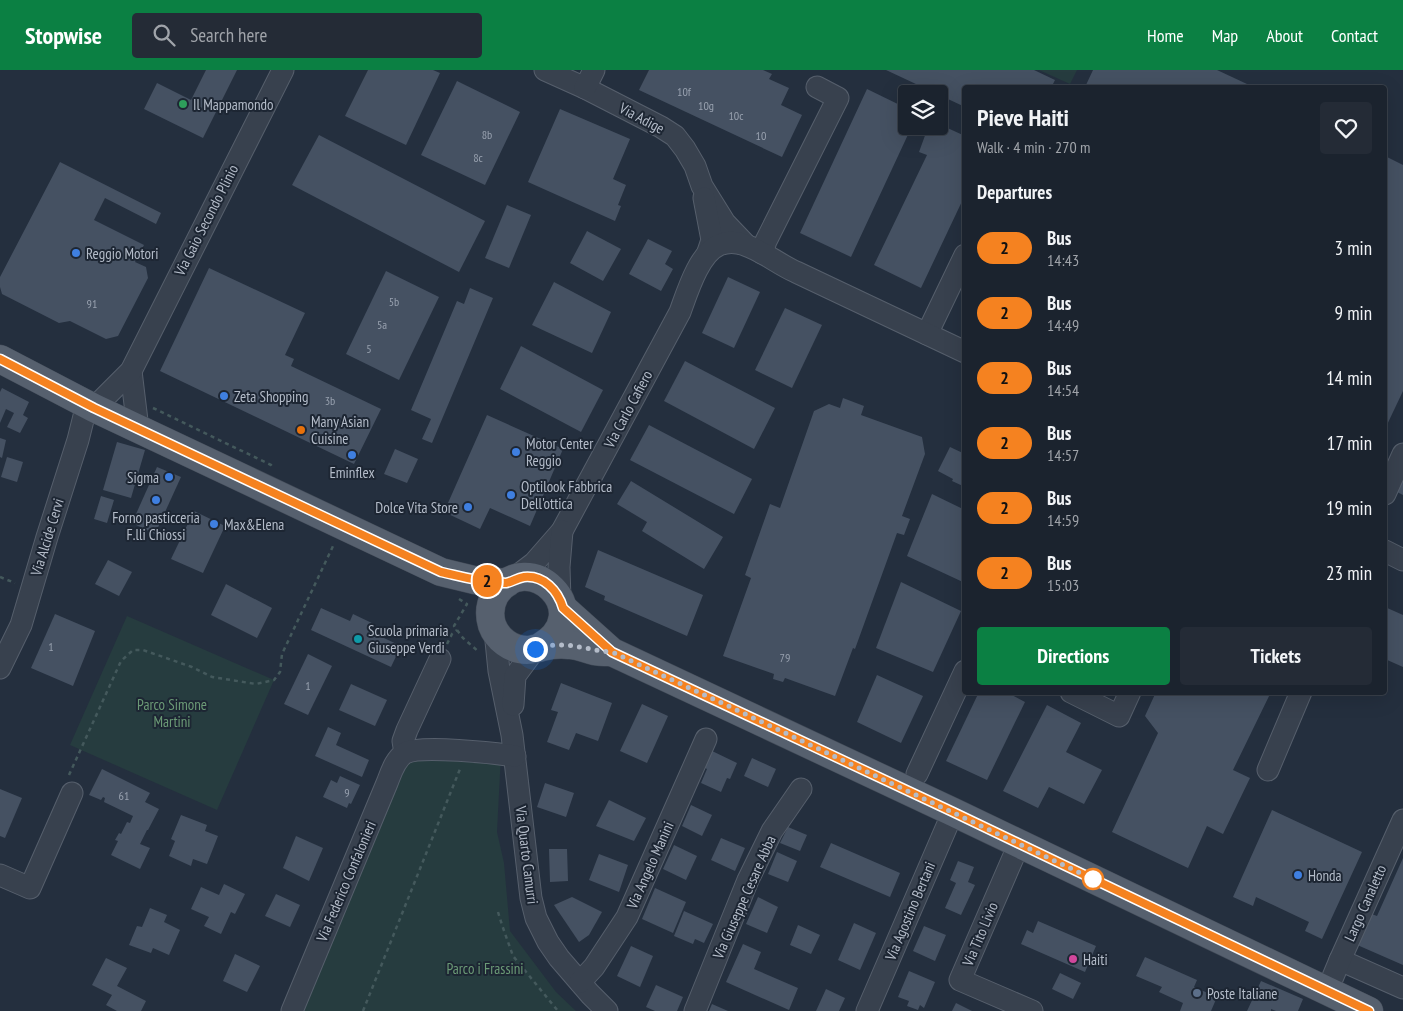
<!DOCTYPE html>
<html lang="en">
<head>
<meta charset="utf-8">
<style>
	body { margin:0; font-family:"PT Sans Narrow",sans-serif; background:#242b36; color:#f1f3f6; height:100vh; display:flex; flex-direction:column; font-size:19px; white-space:nowrap }
	* { box-sizing:border-box; margin:0 }
	p { font-size:16px; color:#a0a4aa }
	.icon { flex:none; width:28px; height:28px; fill:none; stroke:currentColor; stroke-width:2; stroke-linecap:round; stroke-linejoin:round }
	.map { position:relative; flex:1; overflow:hidden }
	.sheet { position:absolute; left:962px; top:15px; width:425px; height:610px; display:flex; flex-direction:column; background:#1b232e; border-radius:5px; box-shadow:0 5px 20px #0002,0 0 0 1px #39404a }
	.sheet>* { flex:none }
	.badge { padding:0 10px; border-radius:16px; font-size:18px; line-height:32px }
	.buttons { position:absolute; left:898px; top:15px; display:grid; gap:10px }
	.buttons a { display:grid; place-items:center; width:50px; height:50px; border-radius:5px; background:#1b232e; box-shadow:0 5px 20px #0002,0 0 0 1px #39404a; font-size:25px }
	.you { position:absolute; width:25px; height:25px; margin:-12px; border:4px solid #fff; border-radius:50%; background:#1a73e8; box-shadow:0 0 0 8px #1a73e833 }
	.map>.badge { position:absolute; translate:-50% -50%; box-shadow:0 0 0 2px #fff }
	h2 { padding:0 15px; font-size:19px; line-height:45px }
	.round { display:grid; place-items:center; flex:none; width:52px; height:52px; border-radius:5px; background:#242b36 }
	.head { display:flex; align-items:center; justify-content:space-between; height:85px; padding:0 15px }
	h1 { font-size:24px; font-weight:700; line-height:38px }
	.primary-button { display:flex; gap:10px; margin-top:auto; padding:10px 15px }
	.primary-button a { flex:1; height:58px; border-radius:5px; background:#0b8043; color:#fff; font-size:20px; font-weight:700; line-height:58px; text-align:center }
	.primary-button a+a { background:#242b36; color:#f1f3f6 }
	ul { padding:0; list-style:none }
	li { display:flex; align-items:center; gap:15px; height:65px; padding:0 15px }
	li div { flex:1 }
	li b { display:block; font-size:19px }
	li em { font-style:normal }
	li .badge { min-width:55px; font-weight:700; text-align:center }
	header { display:flex; align-items:center; gap:30px; box-sizing:border-box; height:70px; padding:0 25px; background:#0b8043; color:#fff }
	header strong { font-size:24px }
	nav { display:flex; gap:28px; margin-inline-start:auto; font-size:18px }
	.search { width:350px; height:45px; background:#242b36; display:flex; align-items:center; gap:12px; box-sizing:border-box; padding:0 18px; border-radius:5px; color:#a0a4aa; font-size:19px }
	.map>svg:first-child { display:block }
	.green { fill:#263c3f }
	.building { fill:#455162 }
	.lines { fill:none; stroke-linecap:round; stroke-linejoin:round }
	.minor-casing { stroke:#565f6c; stroke-width:23 }
	.major-casing { stroke:#414a57; stroke-width:29 }
	.path { stroke:#44595c; stroke-width:2.5; stroke-dasharray:4 4; stroke-linecap:butt }
	.minor { stroke:#38414e; stroke-width:21 }
	.major { stroke:#56606e; stroke-width:28 }
	.line-casing { stroke:#fff; stroke-width:11 }
	.line { stroke:#f58220; stroke-width:8 }
	.walk { stroke:#b4bcc9; stroke-width:5; stroke-dasharray:0 9 }
	.leisure-dot { fill:#2e9e5b; stroke:#1d2633; stroke-width:2 }
	.shop-dot { fill:#3f7fe0; stroke:#1d2633; stroke-width:2 }
	.food-dot { fill:#e8710a; stroke:#1d2633; stroke-width:2 }
	.culture-dot { fill:#0f9aa8; stroke:#1d2633; stroke-width:2 }
	.stop-dot { fill:#fff; stroke:#f58220; stroke-width:2.5 }
	.hotel-dot { fill:#d1479c; stroke:#1d2633; stroke-width:2 }
	.service-dot { fill:#5c6f8a; stroke:#1d2633; stroke-width:2 }
	.labels { text-anchor:middle; dominant-baseline:central; stroke-width:4; stroke-linejoin:round; paint-order:stroke }
	.number-label { font-size:12px; fill:#98a1af }
	.poi-label { font-size:15px; fill:#b4bcc9; stroke:#1d2633; text-anchor:start }
	.street-label { font-size:15px; fill:#b4bcc9; stroke:#1d2633 }
	.park-label { font-size:15px; fill:#6b9a76; stroke:#1d2633 }
</style>
</head>
<body>
<header>
<strong>Stopwise</strong>
<div class="search"><svg class="icon" aria-label="search" viewBox="0 0 24 24"><circle cx="10" cy="10" r="6"/><path d="M15 15l6 6"/></svg>Search here</div>
<nav><a>Home</a><a>Map</a><a>About</a><a>Contact</a></nav>
</header>
<div class="map">
<svg width="1403" height="941" viewBox="0 0 1403 941">
	<rect width="100%" height="100%" fill="#242f3e"/>
	<!-- green -->
	<g class="green">
		<path d="M1039,0h38l-7,14z"/>
		<path d="M127,546l147,64 -57,130 -147,-65z"/>
		<path d="M501,684l-4,78 7,31 6,68 46,61 20,19h-284l107,-252z"/>
	</g>
	<!-- building -->
	<g class="building">
		<path d="M206,0h31l-34,68 -59,-29 13,-26 34,17z"/>
		<path d="M368,0h65l7,3 -34,72 -61,-29z"/>
		<path d="M649,0h114l9,4 -3,5 20,9 -8,17 21,10 -20,42 -143,-67z"/>
		<path d="M886,0h148l21,10 -4,8h-86v19z"/>
		<path d="M1093,0h124l30,14 -2,4h-154l-5,-3z"/>
		<path d="M457,11l63,31 -35,73 -64,-30z"/>
		<path d="M867,19l39,19v18h6l-61,131 -51,-24z"/>
		<path d="M560,39l70,30 -17,40 13,6 -8,20 3,1 -6,15 -87,-39z"/>
		<path d="M941,55l24,11v59l-44,93 -47,-23 53,-110 -8,-3 8,-22 10,4z"/>
		<path d="M319,65l166,86 -26,51 -167,-87z"/>
		<path d="M1385,86l18,9v226l-18,38z"/>
		<path d="M60,92l101,51 -5,11 -51,-26 -11,22 50,25 -9,17 11,5 2,11 -30,58 -12,3 -36,-18 -11,2 -57,-29 -2,-7v-10z"/>
		<path d="M507,135l24,10 -22,53 -24,-10z"/>
		<path d="M587,161l34,18 -18,32 -33,-18z"/>
		<path d="M648,169l24,12 -7,13 8,5 -12,22 -32,-17z"/>
		<path d="M209,198l96,45 -20,42 9,4 -3,7 90,43 -27,55 -194,-93z"/>
		<path d="M386,201l53,26 -40,83 -53,-26z"/>
		<path d="M728,207l32,15 -26,56 -32,-15z"/>
		<path d="M554,212l57,30 -19,41 -60,-28z"/>
		<path d="M470,218l23,10 -61,145 -10,-4 9,-20 -20,-9 46,-109 7,3z"/>
		<path d="M785,238l37,17 -30,63 -37,-18z"/>
		<path d="M521,276l82,44 -22,42 -81,-43z"/>
		<path d="M685,291l90,47 -21,41 -90,-48z"/>
		<path d="M2,318l27,14 -6,13 5,3 -8,15 -13,-6 7,-14 -8,-4 -6,14v-31z"/>
		<path d="M843,328l21,8 -3,9 61,22 3,17 -23,62 8,3 -6,16 -7,-2 -42,116 -2,-1 -18,48 -50,-18 -2,4 -10,-3 1,-5 -51,-18 28,-78 -6,-3 25,-71 10,4 34,-97 15,-7 11,4z"/>
		<path d="M487,345l76,34 -33,77 -40,-18 -10,21 -36,-17z"/>
		<path d="M649,355l103,54 -18,35 -104,-54z"/>
		<path d="M0,368l6,2 -4,18 -2,-1z"/>
		<path d="M117,372l28,8 -14,48 -28,-8z"/>
		<path d="M950,377l15,7v33l-13,-6 1,-2 -15,-8z"/>
		<path d="M395,379l23,10 -11,24 -23,-9z"/>
		<path d="M7,387l16,5 -6,20 -16,-5z"/>
		<path d="M157,397l24,10 -26,57 -23,-11z"/>
		<path d="M1403,404v21l-8,-4z"/>
		<path d="M631,411l92,56 -19,32 -62,-38 5,-9 -30,-18z"/>
		<path d="M932,424l33,16v73l-58,-27z"/>
		<path d="M101,426l13,4 -7,23 -13,-4z"/>
		<path d="M194,441l31,15 -22,47 -32,-14z"/>
		<path d="M598,480l105,45 -16,41 -83,-36 1,-4 -20,-9z"/>
		<path d="M108,490l24,12 -13,24 -24,-12z"/>
		<path d="M901,512l60,29 -28,61 -57,-24z"/>
		<path d="M226,514l46,24 -15,30 -46,-23z"/>
		<path d="M1385,537l18,8v52l-18,-8z"/>
		<path d="M321,538l29,13 3,-7 21,10 -3,8 30,14 -10,21 -80,-37z"/>
		<path d="M55,544l40,17 -22,55 -42,-18z"/>
		<path d="M308,584l24,12 -24,49 -24,-11z"/>
		<path d="M877,605l46,21 -22,47 -44,-21z"/>
		<path d="M561,613l51,20 -14,38 -22,-8 -7,17 -22,-8 11,-30 -7,-2z"/>
		<path d="M351,614l36,16 -12,26 -36,-16z"/>
		<path d="M979,622h27l19,10 -38,78 -41,-19z"/>
		<path d="M1156,622h115l-38,78 17,8 -27,56 -16,-8 -19,42 -76,-36 46,-99 -13,-17z"/>
		<path d="M642,634l26,12 -21,47 -27,-12z"/>
		<path d="M1047,635l34,18 -15,29 36,18 -18,34 -35,-17 -11,21 -35,-17z"/>
		<path d="M328,657l13,6 -5,12 33,15 -7,17 -47,-21z"/>
		<path d="M710,680l27,13 -7,16 -3,-1 -6,14 -20,-9 6,-14 -5,-3z"/>
		<path d="M752,688l24,11 -8,18 -24,-11z"/>
		<path d="M102,699l48,24 -5,9 14,7 -11,21h-1l-7,14 10,4 -10,21 -29,-14 7,-14 -3,-1 4,-7 2,1 6,-12 3,1 3,-7 -29,-14 1,-4 -2,-1 -2,3 -12,-5z"/>
		<path d="M340,706l20,9 -9,19 -2,-1 -2,5 -24,-11 8,-17 6,3z"/>
		<path d="M545,713l29,10 -8,24 -29,-10z"/>
		<path d="M0,719l22,9 -17,40 -5,-2z"/>
		<path d="M609,730l37,18 -12,23 -38,-15z"/>
		<path d="M691,735l21,10 -10,21 -20,-10z"/>
		<path d="M1272,740l90,42 -40,87 -17,-8 4,-9 -53,-25 -3,9 -20,-9z"/>
		<path d="M181,745l26,10 -2,6 13,5 -11,28 -14,-5 -2,7 -22,-10 6,-15 -4,-2z"/>
		<path d="M788,757l19,8 -7,16 -20,-8z"/>
		<path d="M296,766l27,12 -14,33 -26,-13z"/>
		<path d="M721,768l24,10 -10,23 -24,-11z"/>
		<path d="M831,773l69,30 -10,24 -70,-30z"/>
		<path d="M674,775l23,11 -11,24 -23,-11z"/>
		<path d="M549,779h18l1,32 -18,1z"/>
		<path d="M777,782l20,9 -9,21 -20,-8z"/>
		<path d="M599,784l29,11 -9,27 -30,-12z"/>
		<path d="M1403,788v107l-48,-21 14,-31 8,3z"/>
		<path d="M958,791l16,6 -6,15 7,3 -14,30 -16,-7 11,-25 -6,-3z"/>
		<path d="M224,814l21,10 -10,20 -4,-2 -10,22 -17,-8 5,-9 -18,-8 10,-22 18,8z"/>
		<path d="M655,818l31,14 -13,31 -31,-14z"/>
		<path d="M276,824l24,11 -10,22 -25,-11z"/>
		<path d="M572,827l30,15 -13,23 -10,7 -25,-37z"/>
		<path d="M758,827l20,10 -11,26 -21,-9z"/>
		<path d="M150,838l17,7 -3,7 16,8 -11,25 -16,-7 -2,5 -22,-8 8,-19 5,1z"/>
		<path d="M684,841l29,13 -9,19 -9,-4 -2,5 -19,-8z"/>
		<path d="M1038,851l58,25 -11,26 -64,-28 6,-14 6,3z"/>
		<path d="M854,853l22,10 -16,37 -22,-10z"/>
		<path d="M798,855l22,10 -9,19 -21,-9z"/>
		<path d="M924,856l22,9 -11,26 -22,-10z"/>
		<path d="M743,874l18,8 -7,17 44,19 -9,22 -63,-28z"/>
		<path d="M631,876l22,10 -13,31 -23,-11z"/>
		<path d="M235,884l25,12 -13,26 -24,-11z"/>
		<path d="M1145,887l52,23 -3,7 23,10 -6,14h-31l3,-8 -24,-11 3,-5 -26,-11z"/>
		<path d="M106,888l21,10 -10,18 29,15 -5,10h-24l-11,-6 6,-10 -20,-10z"/>
		<path d="M909,901l26,11 -11,26 -4,-3 -2,5 -11,-4 2,-5 -11,-4z"/>
		<path d="M1060,903l21,10 -8,16 -21,-10z"/>
		<path d="M1261,911l42,18 -5,12h-22l-5,-2v2h-24z"/>
		<path d="M656,915l27,12 -6,14h-22l-9,-4z"/>
		<path d="M826,919l19,9 -6,13h-23z"/>
		<path d="M956,933l16,8h-20z"/>
		<path d="M712,934l16,7h-19z"/>
	</g>
	<g class="lines">
		<defs>
			<g id="minor">
				<path d="M545,0l40,18 76,39 14,9 10,13 10,17 7,20 23,37 21,22"/>
				<path d="M585,18l9,-18"/>
				<path d="M704,128l8,42 -4,12"/>
				<path d="M762,183l4,-12 72,-143 -21,-11"/>
				<path d="M927,264l38,-79"/>
				<path d="M131,301l7,58"/>
				<path d="M94,338l37,-37 152,-301"/>
				<path d="M1385,424l18,-40"/>
				<path d="M1385,481l18,9"/>
				<path d="M513,509l21,-16 28,-32 118,-219c7,-19 19,-59 39,-67 9,-4 18,-3 26,0 18,6 33,19 51,27 56,27 113,53 169,80"/>
				<path d="M560,530l-1,-33 3,-36"/>
				<path d="M495,561l4,40 13,64 19,163 5,20 12,24 11,16 31,36 17,17"/>
				<path d="M0,598l21,-43 26,-88 31,-97 9,-36"/>
				<path d="M1071,622l48,24 11,-24"/>
				<path d="M513,635l2,-29 20,-27"/>
				<path d="M405,683l-2,-12 4,-11 33,-71"/>
				<path d="M1268,700l33,-78"/>
				<path d="M917,704l48,-103"/>
				<path d="M1019,774l-59,136 72,31"/>
				<path d="M0,805l30,13 42,-95"/>
				<path d="M1340,890l63,28"/>
				<path d="M580,912l14,-15 33,-50 79,-178"/>
				<path d="M1327,921l13,-31 63,-140"/>
				<path d="M292,941l95,-228c4,-10 8,-24 18,-30 16,-8 90,0 110,3"/>
				<path d="M695,941l53,-131 24,-49 29,-42"/>
				<path d="M867,941l86,-199"/>
			</g>
			<g id="major">
				<path d="M0,289l94,49 347,164 33,8 33,3"/>
				<path d="M563,538l49,44 341,160 416,199"/>
				<path d="M540,577c60,-35 -13,-103 -45,-52 -5,9 -6,20 -3,30 5,14 19,25 35,25 5,0 10,-2 15,-3 8,-2 18,-3 27,-2 9,0 17,4 25,6 5,1 11,1 16,1"/>
			</g>
		</defs>
		<!-- minor casing -->
		<use href="#minor" class="minor-casing"/>
		<!-- major casing -->
		<use href="#major" class="major-casing"/>
		<!-- path -->
		<g class="path">
			<path d="M153,338l118,57 2,3"/>
			<path d="M0,507l15,6"/>
			<path d="M459,529l8,5 -13,22 9,12 16,14"/>
			<path d="M447,574l5,-10 5,-4"/>
			<path d="M69,705l52,-114 12,-11h10l49,17 20,10 44,7 18,-4 6,-8 2,-18 52,-110"/>
			<path d="M498,842l4,13 11,31 45,55"/>
			<path d="M363,941l97,-242"/>
		</g>
		<!-- minor -->
		<use href="#minor" class="minor"/>
		<!-- major -->
		<use href="#major" class="major"/>
	</g>
	<g class="lines">
		<defs>
			<path id="line" d="M0,289l94,49 347,164c18,4 34,9 53,10 4,0 8,1 12,1 6,-1 11,-5 18,-6 20,-2 34,14 39,31l49,44 341,160 416,199"/>
		</defs>
		<!-- line casing -->
		<use href="#line" class="line-casing"/>
		<!-- line -->
		<use href="#line" class="line"/>
		<!-- walk -->
		<path class="walk" d="M535,579c28,-10 49,1 77,3l112,52 369,175"/>
	</g>
	<!-- markers -->
	<circle class="leisure-dot" cx="183" cy="34" r="5"/>
	<g class="shop-dot">
		<circle cx="76" cy="183" r="5"/>
		<circle cx="224" cy="326" r="5"/>
		<circle cx="516" cy="382" r="5"/>
		<circle cx="352" cy="385" r="5"/>
		<circle cx="169" cy="407" r="5"/>
		<circle cx="511" cy="425" r="5"/>
		<circle cx="156" cy="430" r="5"/>
		<circle cx="468" cy="437" r="5"/>
		<circle cx="214" cy="454" r="5"/>
		<circle cx="1298" cy="805" r="5"/>
	</g>
	<circle class="food-dot" cx="301" cy="360" r="5"/>
	<circle class="culture-dot" cx="358" cy="569" r="5"/>
	<circle class="stop-dot" cx="1093" cy="809" r="10"/>
	<circle class="hotel-dot" cx="1073" cy="889" r="5"/>
	<circle class="service-dot" cx="1197" cy="923" r="5"/>
	<g class="labels">
		<!-- number labels -->
		<g class="number-label">
			<text x="684" y="21">10f</text>
			<text x="706" y="35">10g</text>
			<text x="736" y="45">10c</text>
			<text x="487" y="64">8b</text>
			<text x="761" y="65">10</text>
			<text x="478" y="87">8c</text>
			<text x="394" y="231">5b</text>
			<text x="92" y="233">91</text>
			<text x="382" y="254">5a</text>
			<text x="369" y="278">5</text>
			<text x="330" y="330">3b</text>
			<text x="51" y="576">1</text>
			<text x="785" y="587">79</text>
			<text x="308" y="615">1</text>
			<text x="347" y="722">9</text>
			<text x="124" y="725">61</text>
		</g>
		<!-- poi labels -->
		<g class="poi-label">
			<text x="193" y="34">Il Mappamondo</text>
			<text x="86" y="183">Reggio Motori</text>
			<text x="234" y="326">Zeta Shopping</text>
			<text x="311" y="351">Many Asian<tspan x="311" dy="17">Cuisine</tspan></text>
			<text x="526" y="373">Motor Center<tspan x="526" dy="17">Reggio</tspan></text>
			<text x="352" y="402" text-anchor="middle">Eminflex</text>
			<text x="159" y="407" text-anchor="end">Sigma</text>
			<text x="521" y="416">Optilook Fabbrica<tspan x="521" dy="17">Dell'ottica</tspan></text>
			<text x="458" y="437" text-anchor="end">Dolce Vita Store</text>
			<text x="156" y="447" text-anchor="middle">Forno pasticceria<tspan x="156" dy="17">F.lli Chiossi</tspan></text>
			<text x="224" y="454">Max&amp;Elena</text>
			<text x="368" y="560">Scuola primaria<tspan x="368" dy="17">Giuseppe Verdi</tspan></text>
			<text x="1308" y="805">Honda</text>
			<text x="1083" y="889">Haiti</text>
			<text x="1207" y="923">Poste Italiane</text>
		</g>
		<!-- street labels -->
		<g class="street-label">
			<text transform="translate(642 48) rotate(28)">Via Adige</text>
			<text transform="translate(206 150) rotate(-63)">Via Gaio Secondo Plinio</text>
			<text transform="translate(628 339) rotate(-62)">Via Carlo Cafiero</text>
			<text transform="translate(47 467) rotate(-73)">Via Alcide Cervi</text>
			<text transform="translate(527 785) rotate(83)">Via Quarto Camurri</text>
			<text transform="translate(650 795) rotate(-66)">Via Angelo Manini</text>
			<text transform="translate(346 811) rotate(-67)">Via Federico Confalonieri</text>
			<text transform="translate(744 827) rotate(-66)">Via Giuseppe Cesare Abba</text>
			<text transform="translate(1365 833) rotate(-66)">Largo Canaletto</text>
			<text transform="translate(910 841) rotate(-67)">Via Agostino Bertani</text>
			<text transform="translate(980 864) rotate(-67)">Via Tito Livio</text>
		</g>
		<!-- park labels -->
		<g class="park-label">
			<text x="172" y="634">Parco Simone<tspan x="172" dy="17">Martini</tspan></text>
			<text x="485" y="898">Parco i Frassini</text>
		</g>
	</g>
</svg>
<div class="buttons">
<a><svg class="icon" aria-label="layers" viewBox="0 0 24 24"><path d="M12 4l9 5-9 5-9-5zM3 14l9 5 9-5"/></svg></a>
</div>
<div class="you" style="left:535px;top:579px"></div>
<b class="badge" style="left:487px;top:511px;background:#f58220;color:#111">2</b>
<section class="sheet">
<div class="head"><div><h1>Pieve Haiti</h1><p>Walk · 4 min · 270 m</p></div><a class="round"><svg class="icon" aria-label="heart" viewBox="0 0 24 24"><path d="M12 20l-8-8c-3-5 5-10 8-4 3-6 11-1 8 4z"/></svg></a></div>
<h2>Departures</h2>
<ul>
<li><span class="badge" style="background:#f58220;color:#111">2</span><div><b>Bus</b><p>14:43</p></div><em>3 min</em></li>
<li><span class="badge" style="background:#f58220;color:#111">2</span><div><b>Bus</b><p>14:49</p></div><em>9 min</em></li>
<li><span class="badge" style="background:#f58220;color:#111">2</span><div><b>Bus</b><p>14:54</p></div><em>14 min</em></li>
<li><span class="badge" style="background:#f58220;color:#111">2</span><div><b>Bus</b><p>14:57</p></div><em>17 min</em></li>
<li><span class="badge" style="background:#f58220;color:#111">2</span><div><b>Bus</b><p>14:59</p></div><em>19 min</em></li>
<li><span class="badge" style="background:#f58220;color:#111">2</span><div><b>Bus</b><p>15:03</p></div><em>23 min</em></li>
</ul>
<div class="primary-button"><a>Directions</a><a>Tickets</a></div>
</section>
</div>
</body>
</html>
